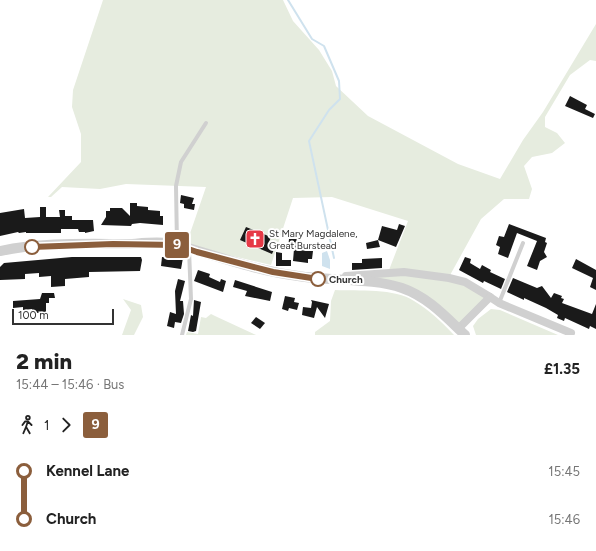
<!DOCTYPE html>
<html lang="en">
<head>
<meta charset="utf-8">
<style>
	body { margin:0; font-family:Figtree,sans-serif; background:#f2f2f2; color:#222; height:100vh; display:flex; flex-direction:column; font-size:15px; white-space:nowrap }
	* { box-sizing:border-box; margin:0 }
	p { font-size:13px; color:#767676 }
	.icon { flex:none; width:22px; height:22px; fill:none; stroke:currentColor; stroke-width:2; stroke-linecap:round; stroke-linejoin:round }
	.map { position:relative; height:335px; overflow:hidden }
	.drawer { display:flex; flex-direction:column; background:#fff; flex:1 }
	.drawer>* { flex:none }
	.badge { padding:0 8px; border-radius:3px; font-size:14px; line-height:26px }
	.scale { position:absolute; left:12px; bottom:10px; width:102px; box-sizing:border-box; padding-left:4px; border:2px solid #333; border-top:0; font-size:11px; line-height:14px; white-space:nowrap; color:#333; -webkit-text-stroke:3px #fff; paint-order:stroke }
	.map>.badge { position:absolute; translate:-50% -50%; box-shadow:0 0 0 2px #fff }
	.legs { display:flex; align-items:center; gap:6px; height:44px; padding:0 16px; font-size:13px }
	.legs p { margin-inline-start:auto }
	.overview { display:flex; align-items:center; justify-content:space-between; height:68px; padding:0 16px }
	h1 { font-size:22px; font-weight:800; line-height:30px }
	ul { padding:0 16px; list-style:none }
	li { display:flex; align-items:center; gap:14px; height:48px; font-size:15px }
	li i { display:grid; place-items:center; width:6px; height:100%; margin:0 5px; background:currentColor }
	li i::after { content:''; width:10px; height:10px; margin:-5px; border:3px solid; border-radius:50%; background:#fff }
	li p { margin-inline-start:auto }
	li:first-child i { background:linear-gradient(#0000 50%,currentColor 0) }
	li:last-child i { background:linear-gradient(currentColor 50%,#0000 0) }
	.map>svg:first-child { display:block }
	.green { fill:#e6ecdf }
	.water { fill:#cfe2ee }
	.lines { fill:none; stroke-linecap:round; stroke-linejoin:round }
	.stream { stroke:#cfe2ee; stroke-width:2 }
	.building { fill:#1a1a1a }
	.service { stroke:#d0d0d0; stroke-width:4 }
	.minor { stroke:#d0d0d0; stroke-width:8 }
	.tertiary { stroke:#d0d0d0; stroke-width:10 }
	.line-1-casing { stroke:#fff; stroke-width:9 }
	.line-1 { stroke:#8b5e3c; stroke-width:6 }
	.stop-1-dot { fill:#fff; stroke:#8b5e3c; stroke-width:2 }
	.labels { text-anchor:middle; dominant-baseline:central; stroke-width:4; stroke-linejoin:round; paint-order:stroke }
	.poi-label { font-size:10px; fill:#333; stroke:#fff; text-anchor:start }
	.stop-label { font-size:10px; font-weight:bold; fill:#333; stroke:#fff; text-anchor:start }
</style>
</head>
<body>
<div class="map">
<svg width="596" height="335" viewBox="0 0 596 335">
	<rect width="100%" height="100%" fill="#fff"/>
	<!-- green -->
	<g class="green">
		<path d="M103,0h180l10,21 26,29 13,21 4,15 32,30 90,48 42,15 23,-39 20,-28 53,-88v37l-6,-1 -20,15 -25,42v10l12,6 8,10 -13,10 -20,4 -8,9 8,23 -3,10h-25l-23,20 -32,58 41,20 -32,32 -55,-41 -74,-8 60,-10 19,-49 -76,-24 -39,1 -22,67 -73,-17h-13l21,-61 -80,-3 -26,5 -38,-2 -11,10h-3l33,-35v-28l-9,-27 1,-17z"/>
		<path d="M335,290c23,1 60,-2 79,11 15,9 28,21 40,34h-139v-3l15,-11 1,-20z"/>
		<path d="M123,299l18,6 2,12 -9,18h-12l9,-25z"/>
		<path d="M491,309l9,1 58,25h-82l-3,-9 5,-7z"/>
		<path d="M211,314l4,2 41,19h-70l1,-3 11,2 3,-17 5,1z"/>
	</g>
	<!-- water -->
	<path class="water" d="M327,251l3,9v9l-8,-3v-13z"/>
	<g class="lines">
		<!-- stream -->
		<path class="stream" d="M288,0l24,39 12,7 15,35 1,18 -11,11 -20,31 25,117"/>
	</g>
	<!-- building -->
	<g class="building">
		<path d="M570,96l17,9 -2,4 10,5 -2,4 -28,-12z"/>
		<path d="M181,195l13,3 -2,6h3l-1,6 -10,-2v-4l-4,-1z"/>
		<path d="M130,203h7v3l11,1v3l12,1v5h3v9l-23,-2 -8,1 -1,2 -30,-1 5,-8v-6h4v-3h12l8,8z"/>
		<path d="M40,207h6v10h14l-1,-7h6v6h7v4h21l1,11 -9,2v-1h-6l-1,-3h-17v4h-35v-1l-7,1 -1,-1 -18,4v-23l24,-4 1,9 15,-1z"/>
		<path d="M399,224l6,2 -9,21 -18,-7 4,-14 15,4z"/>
		<path d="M509,224l37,14 -1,4 2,1 -3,9 3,5 -7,4 -3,9 -10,-4 10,-25 -20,-8 -9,25 -10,-4 2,-7 -4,-2 3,-9 5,1z"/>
		<path d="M246,227l25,10 -2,5 7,3 -4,9 -32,-14z"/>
		<path d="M296,236h5v9h8l-1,6h5l-1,8h-4v4l-15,-2 1,-12 -6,-1 1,-9h7z"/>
		<path d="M378,240l2,7 -13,2 -1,-6z"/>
		<path d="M276,252l6,1v7h9v6h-15z"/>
		<path d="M72,257h69l1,3 -2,11 -51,1v5l-24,2v7l-14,1v-11l-12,1v-4l-14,1v5l-25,1v-13l4,-4z"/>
		<path d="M162,257l21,1 -2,11 -20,-3z"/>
		<path d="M465,257l6,2 -1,4 10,6 2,-4 9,5 -1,2 15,7 -4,10 -17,-8 -1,2 -24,-13z"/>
		<path d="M382,258v10l-30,2v-7h10v-4z"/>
		<path d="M576,259l20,11v20l-6,-3 3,-9 -21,-10z"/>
		<path d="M198,270l12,4 -1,3 11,5 1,-3 5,2 -3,11 -29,-11z"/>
		<path d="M513,278l24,10 5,-2 9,12 3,-5 8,3 -1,2 3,1 -2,4 30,11 4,-10v25l-6,-3 -1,3 -24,-11 -1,3 -7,-3 1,-3 -12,-7 -22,-10v2l-17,-8z"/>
		<path d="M178,279l7,2 -5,20h3l1,13 -3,9 -6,-1 -1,6 -7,-2 3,-14 6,2 -1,-23z"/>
		<path d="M235,280l37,12 -2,9 -25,-5 2,-5 -14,-4z"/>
		<path d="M42,293h12l1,5h-6v5h-3v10h-13l-1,-4 -9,1v-3l-10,1v-7l27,-2z"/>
		<path d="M285,296l10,2 -1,4 5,1 -2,7 -8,-2 -1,3 -6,-2z"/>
		<path d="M194,300l7,2 -5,29 -3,1 -5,-1 3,-16 2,1z"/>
		<path d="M311,300l18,4 -4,14 -8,-11 -3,11 -12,-3 1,-8 8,1 1,-6z"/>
		<path d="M256,317l9,6 -5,6 -9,-6z"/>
	</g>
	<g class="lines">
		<!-- service -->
		<g class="service">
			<path d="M177,245l-1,-59 5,-24 25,-39"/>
			<path d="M499,303l24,-60"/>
			<path d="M182,335l9,-36 -2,-49"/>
		</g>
		<!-- minor -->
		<g class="minor">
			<path d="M346,276l58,-4 45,6 16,4 25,15"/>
			<path d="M458,329l32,-32 9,6 72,30"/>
		</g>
		<!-- tertiary -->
		<path class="tertiary" d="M0,251c42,-9 87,-7 130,-7 15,-1 33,-3 48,1 39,11 79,26 120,31 31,5 76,2 104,12 26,9 44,29 63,47"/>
	</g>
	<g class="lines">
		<defs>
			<path id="line-1" d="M32,247l81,-3 64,1 20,7 76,20 45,7"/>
		</defs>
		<!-- line-1 casing -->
		<use href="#line-1" class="line-1-casing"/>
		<!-- line-1 -->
		<use href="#line-1" class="line-1"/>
	</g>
	<!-- icons -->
	<defs>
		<symbol id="church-square" viewBox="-11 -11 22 22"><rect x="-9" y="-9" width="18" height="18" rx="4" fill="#e63946" stroke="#fff"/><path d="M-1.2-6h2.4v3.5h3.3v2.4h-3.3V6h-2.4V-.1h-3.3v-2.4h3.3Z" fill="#fff"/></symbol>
	</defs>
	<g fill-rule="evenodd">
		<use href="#church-square" x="244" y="228" width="22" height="22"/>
	</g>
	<!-- markers -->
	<g class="stop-1-dot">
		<circle cx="32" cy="247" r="7"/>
		<circle cx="318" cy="279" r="7"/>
	</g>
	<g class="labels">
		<!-- poi labels -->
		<g class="poi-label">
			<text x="269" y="233">St Mary Magdalene,<tspan x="269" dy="12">Great Burstead</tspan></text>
		</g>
		<!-- stop labels -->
		<g class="stop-label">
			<text x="329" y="279">Church</text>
		</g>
	</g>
</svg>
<div class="scale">100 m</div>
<b class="badge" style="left:177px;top:245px;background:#8b5e3c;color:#fff">9</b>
</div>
<section class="drawer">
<div class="overview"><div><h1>2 min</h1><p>15:44 – 15:46 · Bus</p></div><b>£1.35</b></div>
<div class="legs"><svg class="icon" aria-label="walk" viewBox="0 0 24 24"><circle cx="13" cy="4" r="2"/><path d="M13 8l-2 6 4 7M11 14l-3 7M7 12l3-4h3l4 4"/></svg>1<svg class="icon" aria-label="forward" viewBox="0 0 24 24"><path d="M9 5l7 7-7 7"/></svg><b class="badge" style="background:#8b5e3c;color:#fff">9</b></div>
<ul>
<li><i style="color:#8b5e3c"></i><b>Kennel Lane</b><p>15:45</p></li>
<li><i style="color:#8b5e3c"></i><b>Church</b><p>15:46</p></li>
</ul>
</section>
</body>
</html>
